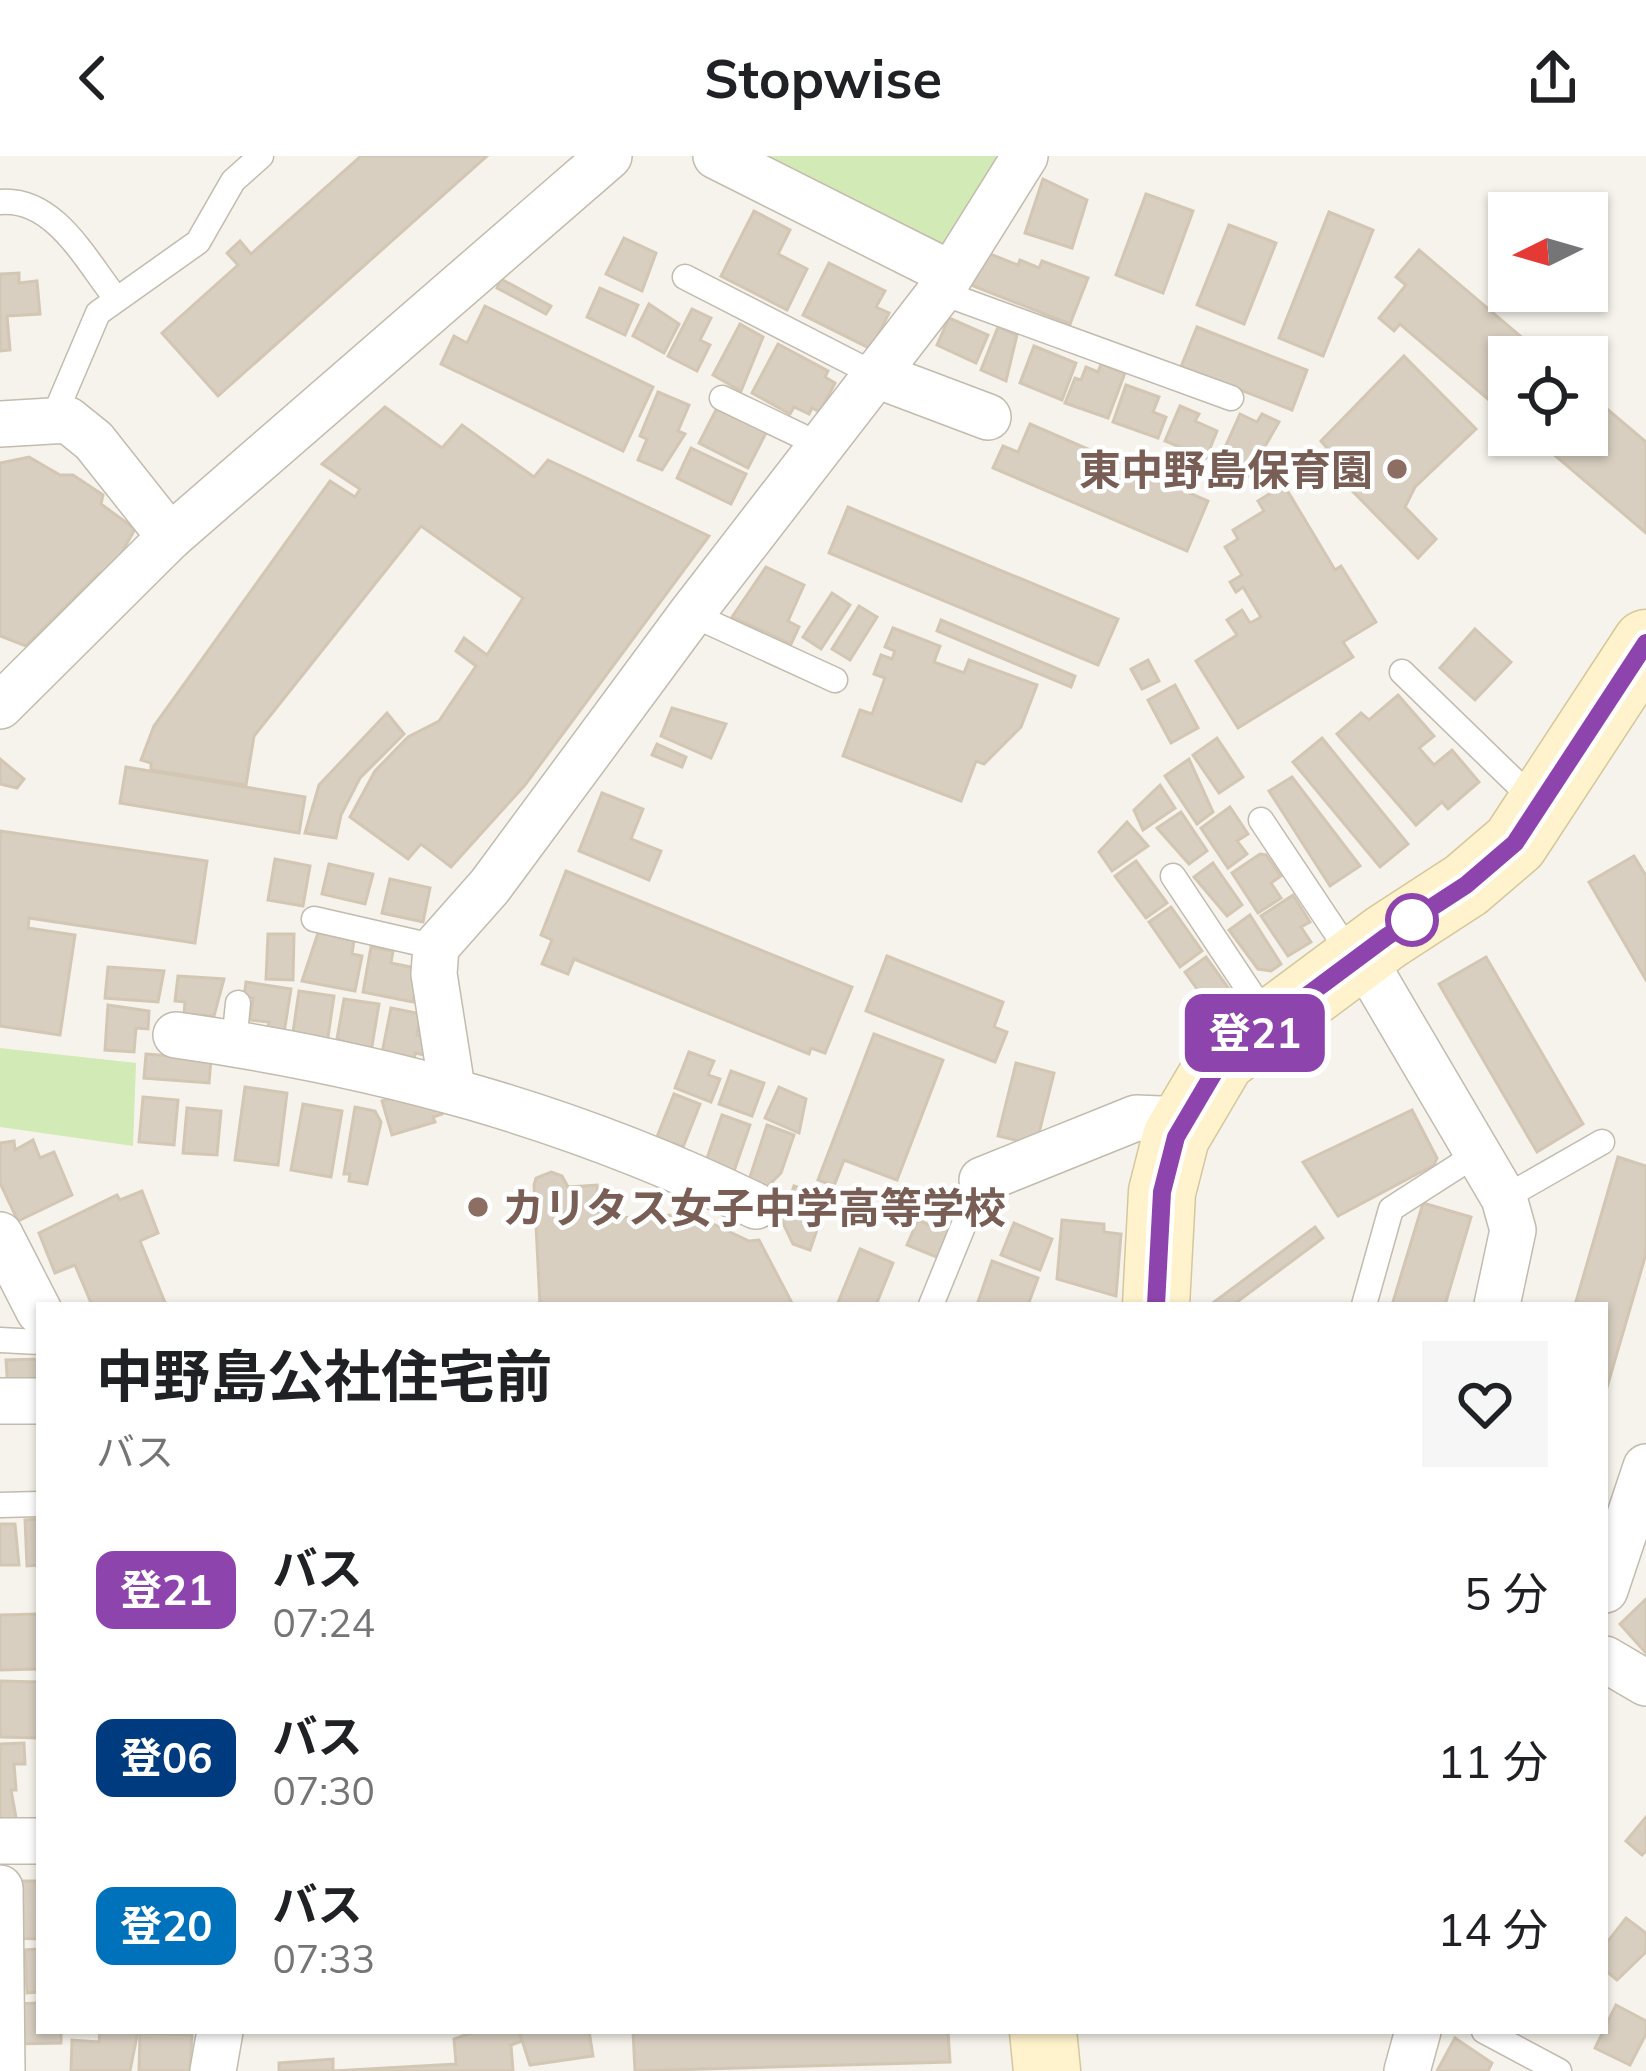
<!DOCTYPE html>
<html lang="ja">
<head>
<meta charset="utf-8">
<style>
	body { margin:0; font-family:Mulish,"Noto Sans JP",sans-serif; background:#f6f6f6; color:#202124; height:100vh; display:flex; flex-direction:column; font-size:45px; white-space:nowrap }
	* { box-sizing:border-box; margin:0 }
	p { font-size:39px; color:#757577 }
	.icon { flex:none; width:66px; height:66px; fill:none; stroke:currentColor; stroke-width:2; stroke-linecap:round; stroke-linejoin:round }
	.map { position:relative; flex:1; overflow:hidden }
	.details { position:absolute; left:36px; top:1146px; width:1572px; height:732px; display:flex; flex-direction:column; background:#fff; border-radius:0px; box-shadow:0 3px 9px #0004 }
	.details>* { flex:none }
	.badge { padding:0 24px; border-radius:18px; font-size:42px; line-height:78px }
	.needle { width:78px; rotate:265deg }
	.fabs { position:absolute; left:1488px; top:36px; display:grid; gap:24px }
	.fabs a { display:grid; place-items:center; width:120px; height:120px; border-radius:0px; background:#fff; box-shadow:0 3px 9px #0004; font-size:60px }
	.map>.badge { position:absolute; translate:-50% -50%; box-shadow:0 0 0 6px #fff }
	.round { display:grid; place-items:center; flex:none; width:126px; height:126px; border-radius:0px; background:#f6f6f6 }
	.overview { display:flex; align-items:center; justify-content:space-between; height:204px; padding:0 60px }
	h1 { font-size:57px; font-weight:700; line-height:90px }
	ul { padding:0; list-style:none }
	li { display:flex; align-items:center; gap:36px; height:168px; padding:0 60px }
	li div { flex:1 }
	li b { display:block; font-size:45px }
	li em { font-style:normal }
	li .badge { min-width:132px; font-weight:700; text-align:center }
	header { display:flex; justify-content:space-between; align-items:center; height:156px; padding:0 60px; background:#fff; font-size:54px; font-weight:700 }
	.map>svg:first-child { display:block }
	.green { fill:#d2eab5 }
	.building { fill:#d8cfc1; stroke:#d3c7b4; stroke-width:3 }
	.lines { fill:none; stroke-linecap:round; stroke-linejoin:round }
	.lane-casing { stroke:#c2bbae; stroke-width:27 }
	.street-casing { stroke:#c2bbae; stroke-width:48 }
	.secondary-casing { stroke:#d6c79b; stroke-width:69 }
	.lane { stroke:#fff; stroke-width:24 }
	.street { stroke:#fff; stroke-width:45 }
	.secondary { stroke:#fff3cd; stroke-width:66 }
	.line-casing { stroke:#fff; stroke-width:27 }
	.line { stroke:#8e44ad; stroke-width:18 }
	.education-dot { fill:#8d6e63; stroke:#fff; stroke-width:4.5 }
	.stop-dot { fill:#fff; stroke:#8e44ad; stroke-width:6 }
	.labels { text-anchor:middle; dominant-baseline:central; stroke-width:9; stroke-linejoin:round; paint-order:stroke }
	.education-label { font-size:42px; font-weight:bold; fill:#785e54; stroke:#fff; text-anchor:end }
</style>
</head>
<body>
<header><svg class="icon" aria-label="back" viewBox="0 0 24 24"><path d="M15 5l-7 7 7 7"/></svg>Stopwise<svg class="icon" aria-label="share" viewBox="0 0 24 24"><path d="M12 15V3M7 8l5-5 5 5M5 13v7h14v-7"/></svg></header>
<div class="map">
<svg width="1646" height="1915" viewBox="0 0 1646 1915">
	<rect width="100%" height="100%" fill="#f6f3ec"/>
	<!-- green -->
	<g class="green">
		<path d="M756,0h240v15l-50,75z"/>
		<path d="M0,892l136,15 -3,83 -133,-19z"/>
	</g>
	<!-- building -->
	<g class="building">
		<path d="M361,0h126l-269,240 -56,-63 76,-68 -11,-12 13,-12 11,13z"/>
		<path d="M1043,23l44,21 -15,48 -47,-15z"/>
		<path d="M1146,38l47,17 -30,82 -47,-18z"/>
		<path d="M754,55l36,19 -12,24 29,15 -20,41 -66,-34z"/>
		<path d="M1329,56l44,18 -50,126 -44,-18z"/>
		<path d="M1229,69l47,18 -32,81 -47,-19z"/>
		<path d="M624,82l32,15 -14,38 -36,-17z"/>
		<path d="M1419,94l126,107h-36v60l-109,-93 -6,7 -15,-13 27,-33 -10,-8z"/>
		<path d="M990,98l28,11 2,-5 19,8 3,-7 46,17 -18,46 -99,-39z"/>
		<path d="M829,107l56,28 -9,16 13,6 -18,36 -68,-34z"/>
		<path d="M19,117v10l18,-2 3,33 -33,2 3,34 -10,1v-77z"/>
		<path d="M501,123l50,27 -5,8 -49,-26z"/>
		<path d="M600,132l38,17 -13,30 -38,-18z"/>
		<path d="M649,148l30,20 -15,29 -31,-17z"/>
		<path d="M485,150l168,81 -30,64 -182,-87 13,-28 13,7z"/>
		<path d="M692,153l19,9 -11,22 10,5 -13,26 -29,-15z"/>
		<path d="M949,162l39,17 -12,28 -39,-18z"/>
		<path d="M740,168l23,13 -22,54 -28,-16z"/>
		<path d="M998,171l19,8 -11,46 -25,-11z"/>
		<path d="M1197,171l110,43 -15,40 -111,-43z"/>
		<path d="M778,188l50,27 -3,6 10,6 -15,29 -8,-4 -3,6 -15,-7 -4,7 -38,-21z"/>
		<path d="M1034,190l42,17 -14,37 -42,-17z"/>
		<path d="M1404,200l72,73 -61,58 -10,20 31,32 -18,19 -100,-102 9,-8 -6,-7z"/>
		<path d="M1101,208l24,9 -17,45 -43,-15 10,-25 6,2 5,-13 12,5z"/>
		<path d="M1126,229l33,12 -6,15 13,5 -8,21 -45,-16z"/>
		<path d="M658,236l31,13 -11,26 7,3 -23,36 -24,-10 9,-21 -7,-3z"/>
		<path d="M1587,236l59,50v91l-115,-98h56z"/>
		<path d="M718,250l49,25 -19,37 -49,-25z"/>
		<path d="M1180,250l19,8 -4,7 22,10 -11,27 -41,-17z"/>
		<path d="M385,251l57,41 20,-23 72,52 14,-17 161,76 -184,249 -74,82 -30,-23 -13,15 -58,-42 25,-46 33,-34 31,-16 37,-55 -20,-15 8,-13 23,17 36,-57 -102,-72 -167,210 -8,49 -95,-15v-7l-10,-3 13,-34 176,-245 25,16 5,-8 -38,-25z"/>
		<path d="M1240,258l17,8 5,-8 17,8 -31,54 -30,-13z"/>
		<path d="M1030,268l178,77 -21,50 -194,-83 10,-22 15,6z"/>
		<path d="M691,292l55,26 -15,30 -54,-26z"/>
		<path d="M29,301l31,18h13l30,20 -2,9 34,25 -23,41 -14,4 -72,72 -26,-10v-173z"/>
		<path d="M1284,329l51,85 6,-4 35,56 -33,20 10,15 -115,71 -42,-67 41,-26 -10,-15 15,-10 8,13 11,-6 -18,-30 -7,5 -6,-10 12,-7 -17,-28 13,-8 -5,-9 31,-19 -6,-10z"/>
		<path d="M848,351l270,112 -20,46 -269,-112z"/>
		<path d="M766,411l38,18 -16,36 11,6 -8,17 -59,-27z"/>
		<path d="M832,437l18,12 -29,44 -18,-12z"/>
		<path d="M859,450l18,11 -27,43 -18,-11z"/>
		<path d="M941,464l134,56 -4,11 -134,-56z"/>
		<path d="M893,472l47,18 -6,16 30,11 5,-13 68,25 -16,42 -37,37 -8,-3 -15,40 -118,-45 17,-46 12,4 13,-36 -11,-4 7,-19 11,4 3,-8 -10,-4z"/>
		<path d="M1475,473l36,33 -36,38 -35,-32z"/>
		<path d="M1148,504l11,21 -17,8 -11,-20z"/>
		<path d="M1175,529l23,43 -27,15 -23,-43z"/>
		<path d="M1398,539l36,41 -15,12 15,17 18,-15 27,32 -31,27 -6,-7 -26,23 -79,-91 24,-21 8,7z"/>
		<path d="M672,552l54,16 -15,34 -50,-22z"/>
		<path d="M387,557l17,21 -44,44 -19,37 -5,23 -31,-5 14,-48z"/>
		<path d="M1217,582l26,39 -24,16 -26,-38z"/>
		<path d="M1322,582l86,106 -28,23 -87,-105z"/>
		<path d="M657,588l29,13 -4,10 -30,-12z"/>
		<path d="M0,603l24,20 -7,9 -17,-4z"/>
		<path d="M1189,603l24,53 -16,12 -32,-48z"/>
		<path d="M126,611l179,30 -6,36 -179,-30z"/>
		<path d="M1292,621l68,89 -30,20 -61,-95z"/>
		<path d="M1160,629l15,23 -32,22 -9,-20z"/>
		<path d="M602,637l41,16 -12,30 30,12 -12,29 -70,-29z"/>
		<path d="M1230,651l18,27 -11,7 10,13 -19,14 -27,-40z"/>
		<path d="M1181,656l26,39 -18,13 -32,-36z"/>
		<path d="M1127,666l21,24 -36,25 -13,-19z"/>
		<path d="M0,675l207,30 -12,82 -166,-25 -1,10 47,7 -15,100 -60,-9z"/>
		<path d="M1260,698l6,1 15,21 -10,7 10,15 -23,15 -26,-40z"/>
		<path d="M1634,700l12,20v104l-57,-98z"/>
		<path d="M275,703l35,7 -7,40 -35,-6z"/>
		<path d="M1136,705l31,42 -21,15 -31,-42z"/>
		<path d="M1213,707l29,42 -15,11 -33,-39z"/>
		<path d="M329,708l44,10 -8,30 -43,-10z"/>
		<path d="M566,715l286,116 -27,66 -14,-5 -2,6 -235,-95 -6,15 -26,-10 10,-24 -11,-5z"/>
		<path d="M390,723l40,9 -7,34 -41,-9z"/>
		<path d="M1293,739l17,27 -9,5 10,15 -23,14 -27,-40z"/>
		<path d="M1171,751l31,44 -22,16 -31,-45z"/>
		<path d="M1250,759l31,49 -10,7 -13,-2 -29,-39z"/>
		<path d="M318,777l36,7 -2,14 10,2 -7,35 -53,-10z"/>
		<path d="M268,778h26l-1,46 -27,-1z"/>
		<path d="M371,791l22,4 -2,12 29,6 -7,33 -50,-10z"/>
		<path d="M887,800l116,46 -9,25 13,5 -12,30 -129,-51z"/>
		<path d="M1206,801l26,36 -6,4 5,6 -16,11 -30,-42z"/>
		<path d="M1486,801l97,167 -46,28 -98,-168z"/>
		<path d="M108,811l56,4 -6,31 -53,-4z"/>
		<path d="M178,820l46,3 -10,37 -30,-2 1,-12 -10,-1z"/>
		<path d="M246,826l45,7 -7,44 -17,-3 2,-8 -19,-2 3,-22 -9,-1z"/>
		<path d="M299,835l35,5 -7,48 -34,-12z"/>
		<path d="M344,843l35,5 -8,48 -34,-13z"/>
		<path d="M108,849l41,6 -1,18 -12,-1 -2,24 -29,-2z"/>
		<path d="M391,852l30,6 -4,21 11,2 -4,18 -9,-2 -1,11 -33,-6z"/>
		<path d="M874,878l69,26 -46,120 -53,-20 -10,26 -16,-6z"/>
		<path d="M689,896l25,9 -6,14 12,4 -9,23 -36,-14z"/>
		<path d="M146,898l65,5 -2,24 -65,-5z"/>
		<path d="M1016,907l38,10 -18,72 -38,-9z"/>
		<path d="M731,915l33,12 -12,33 -33,-12z"/>
		<path d="M245,931l42,6 -9,72 -43,-5z"/>
		<path d="M779,931l27,12 -7,34 -34,-15z"/>
		<path d="M674,938l26,10 -17,43 -26,-10z"/>
		<path d="M398,940l40,7 4,11 -9,3 2,5 -43,13 -10,-34z"/>
		<path d="M143,941l35,3 -4,45 -35,-3z"/>
		<path d="M303,948l39,7 -11,66 -40,-7z"/>
		<path d="M355,951l20,4 6,11 -14,62 -18,-3 1,-7h-6z"/>
		<path d="M187,952l34,3 -4,44 -34,-2z"/>
		<path d="M1412,954l25,48 -3,7 -96,51 -35,-54z"/>
		<path d="M722,959l28,10 -17,49 -28,-10z"/>
		<path d="M767,969l27,10 -13,38 -16,16 -17,-6z"/>
		<path d="M33,984l7,18 14,-6 18,43 -54,26 -18,-38v-40l14,-2 1,9z"/>
		<path d="M1618,1001l28,9v88l-41,140v-89h-30z"/>
		<path d="M551,1016l11,4 6,11 29,-2 2,34 93,-5 57,27 10,-1 34,65h-253l-6,-120 2,-7z"/>
		<path d="M794,1030l34,12 -18,52 -17,-6 -11,-23z"/>
		<path d="M142,1035l16,42 -18,8 26,64h-74l-17,-40 -20,8 -16,-40 78,-38 3,5z"/>
		<path d="M1423,1047l48,14 -26,88h-53z"/>
		<path d="M918,1064l21,9 3,-7 10,4 -13,32 -32,-13z"/>
		<path d="M1062,1064l42,4v8l17,2 -5,62 -59,-17z"/>
		<path d="M1014,1067l38,16 -12,31 -39,-15z"/>
		<path d="M1315,1071l8,11 -90,67h-23z"/>
		<path d="M860,1093l33,14 -17,42h-39z"/>
		<path d="M992,1105l46,17 -10,27h-51z"/>
		<path d="M39,1203v24l-31,7 -2,-30z"/>
		<path d="M39,1363v46l-12,1 -2,-46z"/>
		<path d="M0,1368h15l4,41h-19z"/>
		<path d="M1646,1443v54l-26,-29z"/>
		<path d="M38,1458v55l-38,1v-55z"/>
		<path d="M0,1525l39,1v56l-39,-1z"/>
		<path d="M24,1587l1,21h-11l2,26h-5l7,38 -18,1v-85z"/>
		<path d="M1646,1661v34l-4,4 -16,-14z"/>
		<path d="M11,1725h28v58l-28,-1z"/>
		<path d="M1626,1762l20,15v19l-29,28 -12,-10v-25z"/>
		<path d="M39,1793v43l-12,1 -2,-43z"/>
		<path d="M39,1847v28h22v12l-46,1 -1,-40z"/>
		<path d="M1616,1849l30,16v13l-16,31 -35,-17z"/>
		<path d="M100,1875h38l-8,40h-59l1,-31 27,2z"/>
		<path d="M476,1875h43l3,10 -11,4 2,26h-234v-8l54,-4v12l123,-7 -2,-25z"/>
		<path d="M519,1875h70l4,25 -63,9z"/>
		<path d="M633,1875h315l2,31 -315,9z"/>
		<path d="M140,1877l52,2 -2,36h-51z"/>
		<path d="M1455,1882l37,25 -4,8h-51z"/>
	</g>
	<g class="lines">
		<defs>
			<g id="lane">
				<path d="M0,46c54,-5 85,57 115,95"/>
				<path d="M685,121l189,97"/>
				<path d="M940,136l291,106"/>
				<path d="M722,242l98,47"/>
				<path d="M52,265l46,-108 100,-71 35,-61 28,-25"/>
				<path d="M691,458l144,66"/>
				<path d="M1402,516l135,131"/>
				<path d="M1261,664l92,138"/>
				<path d="M1173,720l95,143"/>
				<path d="M314,763l122,28"/>
				<path d="M234,887l4,-40"/>
				<path d="M1504,1042l98,-56"/>
				<path d="M931,1149l51,-125"/>
				<path d="M1364,1149l27,-96 84,-54"/>
				<path d="M0,1184l39,2"/>
				<path d="M0,1349l39,-1"/>
				<path d="M1484,1875l75,40"/>
			</g>
			<g id="street">
				<path d="M716,0l235,118"/>
				<path d="M874,218l114,43"/>
				<path d="M0,268l68,-4 26,21 76,96"/>
				<path d="M0,550l170,-169 439,-381"/>
				<path d="M1361,799l143,243 9,32 -16,75"/>
				<path d="M176,879c205,29 393,80 580,171"/>
				<path d="M452,932l-18,-114 2,-27 54,-61 201,-272 249,-322 85,-136"/>
				<path d="M982,1024l154,-62 49,2"/>
				<path d="M0,1079l39,76"/>
				<path d="M0,1245h39"/>
				<path d="M1605,1434l41,-123"/>
				<path d="M1605,1503l41,24"/>
				<path d="M0,1685h39"/>
				<path d="M0,1732l2,183"/>
				<path d="M213,1915l7,-40"/>
				<path d="M1407,1915l11,-40"/>
			</g>
			<g id="secondary">
				<path d="M1156,1149l6,-113 14,-55 46,-78 164,-122 80,-52 49,-42 131,-200"/>
				<path d="M1043,1875l4,40"/>
			</g>
		</defs>
		<!-- lane casing -->
		<use href="#lane" class="lane-casing"/>
		<!-- street casing -->
		<use href="#street" class="street-casing"/>
		<!-- secondary casing -->
		<use href="#secondary" class="secondary-casing"/>
		<!-- lane -->
		<use href="#lane" class="lane"/>
		<!-- street -->
		<use href="#street" class="street"/>
		<!-- secondary -->
		<use href="#secondary" class="secondary"/>
	</g>
	<g class="lines">
		<defs>
			<path id="line" d="M1156,1149l6,-113 14,-55 46,-78 164,-122 80,-52 49,-42 131,-200"/>
		</defs>
		<!-- line casing -->
		<use href="#line" class="line-casing"/>
		<!-- line -->
		<use href="#line" class="line"/>
	</g>
	<!-- markers -->
	<g class="education-dot">
		<circle cx="1397" cy="313" r="12"/>
		<circle cx="478" cy="1051" r="12"/>
	</g>
	<circle class="stop-dot" cx="1412" cy="764" r="24"/>
	<g class="labels">
		<!-- education labels -->
		<g class="education-label">
			<text x="1373" y="313">東中野島保育園</text>
			<text x="502" y="1051" text-anchor="start">カリタス女子中学高等学校</text>
		</g>
	</g>
</svg>
<div class="fabs">
<a><svg class="needle" viewBox="-14 -14 28 28"><path d="M0-13l5 13h-10z" fill="#e53935"/><path d="M0 13l5-13h-10z" fill="#757577"/></svg></a>
<a><svg class="icon" aria-label="locate" viewBox="0 0 24 24"><circle cx="12" cy="12" r="6"/><path d="M12 2v4M12 18v4M2 12h4M18 12h4"/></svg></a>
</div>
<b class="badge" style="left:1255px;top:877px;background:#8e44ad;color:#fff">登21</b>
<section class="details">
<div class="overview"><div><h1>中野島公社住宅前</h1><p>バス</p></div><a class="round"><svg class="icon" aria-label="heart" viewBox="0 0 24 24"><path d="M12 20l-8-8c-3-5 5-10 8-4 3-6 11-1 8 4z"/></svg></a></div>
<ul>
<li><span class="badge" style="background:#8e44ad;color:#fff">登21</span><div><b>バス</b><p>07:24</p></div><em>5 分</em></li>
<li><span class="badge" style="background:#003b80;color:#fff">登06</span><div><b>バス</b><p>07:30</p></div><em>11 分</em></li>
<li><span class="badge" style="background:#0072bc;color:#fff">登20</span><div><b>バス</b><p>07:33</p></div><em>14 分</em></li>
</ul>
</section>
</div>
</body>
</html>
